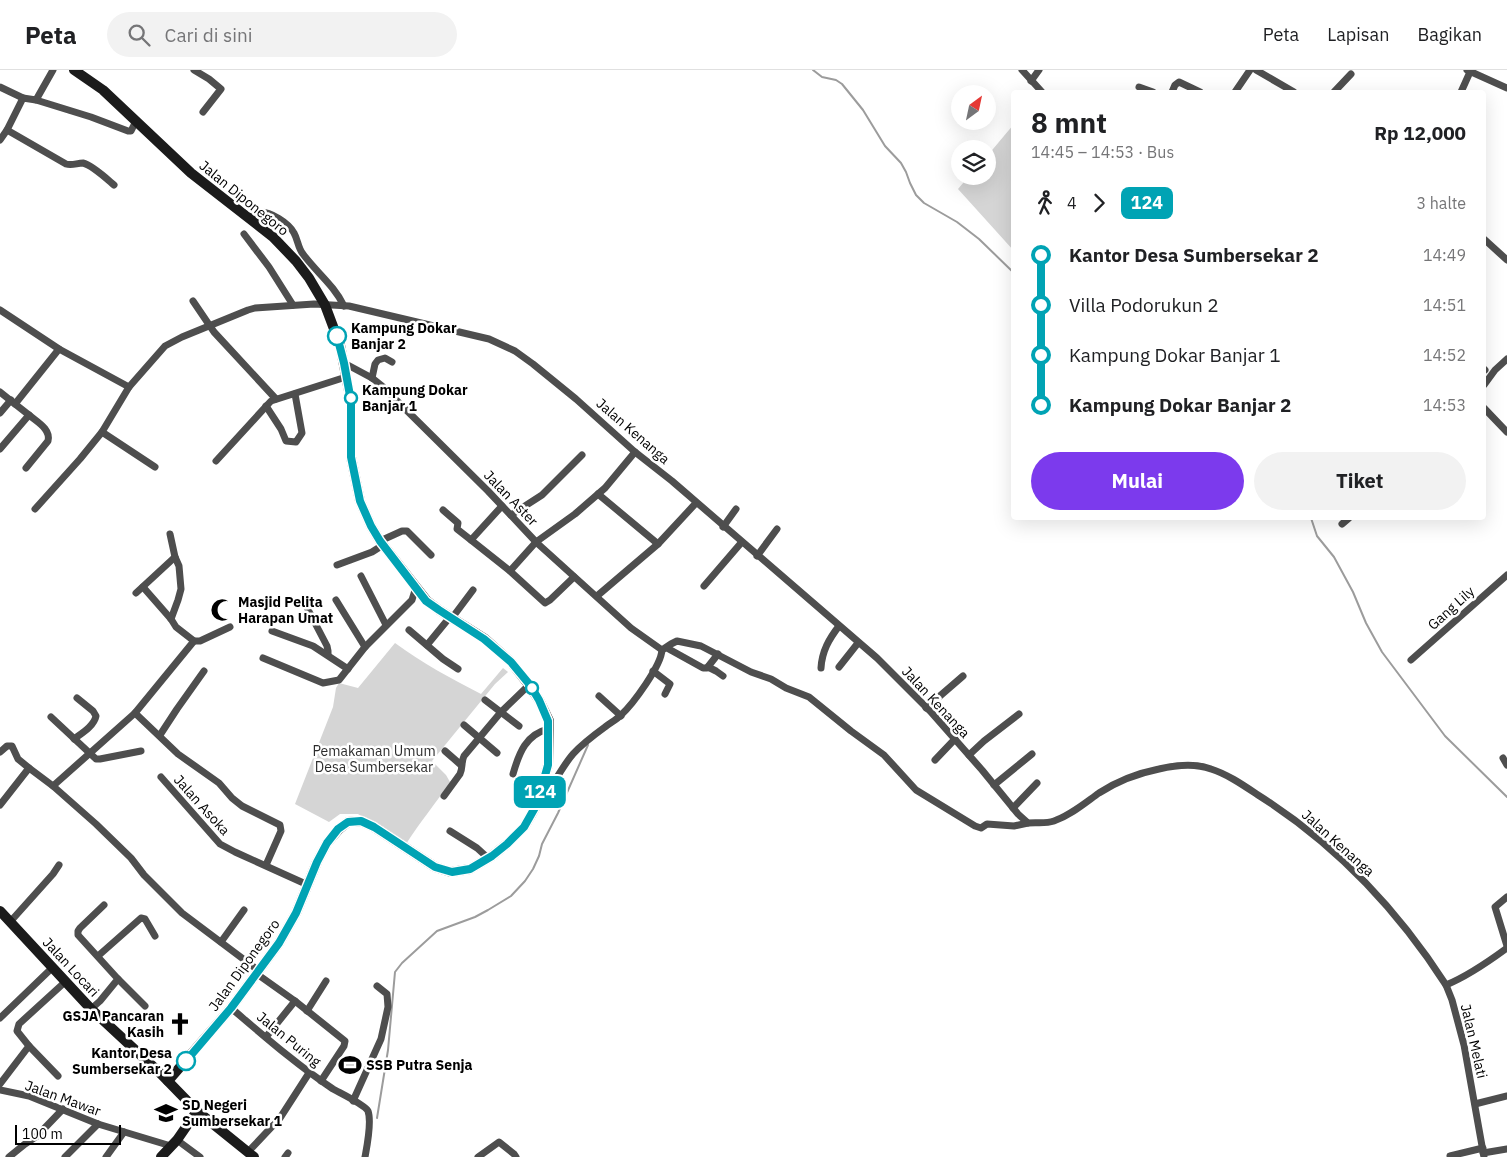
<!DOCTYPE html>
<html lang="id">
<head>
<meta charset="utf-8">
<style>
	body { margin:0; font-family:"IBM Plex Sans",sans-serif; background:#f2f2f2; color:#202124; height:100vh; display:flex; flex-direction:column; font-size:19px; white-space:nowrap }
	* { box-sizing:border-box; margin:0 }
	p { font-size:16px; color:#757577 }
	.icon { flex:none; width:28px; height:28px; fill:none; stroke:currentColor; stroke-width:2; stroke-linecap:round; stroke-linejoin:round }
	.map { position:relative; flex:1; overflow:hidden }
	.details { position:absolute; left:1011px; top:20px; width:475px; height:430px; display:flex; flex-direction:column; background:#fff; border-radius:5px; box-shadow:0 5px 20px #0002 }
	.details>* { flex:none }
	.badge { padding:0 10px; border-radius:8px; font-size:18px; line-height:32px }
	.needle { width:32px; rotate:33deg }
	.buttons { position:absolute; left:951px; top:15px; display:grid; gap:10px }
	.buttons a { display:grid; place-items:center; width:45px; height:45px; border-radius:50%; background:#fff; box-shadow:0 5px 20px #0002; font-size:25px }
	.scale { position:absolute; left:15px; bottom:12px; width:106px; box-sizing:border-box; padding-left:5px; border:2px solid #000; border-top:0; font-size:14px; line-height:18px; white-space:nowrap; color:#000; -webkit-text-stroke:4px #fff; paint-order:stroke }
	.map>.badge { position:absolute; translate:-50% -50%; box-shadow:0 0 0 2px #fff }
	.legs { display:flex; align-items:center; gap:8px; height:55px; padding:0 20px; font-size:16px }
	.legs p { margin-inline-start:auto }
	.headline { display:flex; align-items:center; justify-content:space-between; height:85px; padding:0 20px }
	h1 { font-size:28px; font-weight:800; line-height:38px }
	.primary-button { display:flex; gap:10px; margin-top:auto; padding:10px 20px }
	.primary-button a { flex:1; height:58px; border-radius:30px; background:#7c3aed; color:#fff; font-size:20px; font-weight:800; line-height:58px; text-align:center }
	.primary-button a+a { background:#f2f2f2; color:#202124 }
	ul { padding:0 20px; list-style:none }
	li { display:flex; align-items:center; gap:18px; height:50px; font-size:19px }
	li i { display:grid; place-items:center; width:8px; height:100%; margin:0 6px; background:currentColor }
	li i::after { content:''; width:12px; height:12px; margin:-6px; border:4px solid; border-radius:50%; background:#fff }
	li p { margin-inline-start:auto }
	li:first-child i { background:linear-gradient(#0000 50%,currentColor 0) }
	li:last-child i { background:linear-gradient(currentColor 50%,#0000 0) }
	header { display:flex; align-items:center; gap:30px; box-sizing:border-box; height:70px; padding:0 25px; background:#fff; border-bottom:1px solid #e0e0e0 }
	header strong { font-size:24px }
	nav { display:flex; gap:28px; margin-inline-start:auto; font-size:18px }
	.search { width:350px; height:45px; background:#f2f2f2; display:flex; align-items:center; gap:12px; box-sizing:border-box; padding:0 18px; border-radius:28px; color:#757577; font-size:19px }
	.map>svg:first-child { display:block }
	.green { fill:#d5d5d5 }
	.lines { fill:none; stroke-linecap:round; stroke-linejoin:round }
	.stream { stroke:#9c9c9c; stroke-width:2 }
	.street { stroke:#4e4e4e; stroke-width:7 }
	.secondary { stroke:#1b1b1b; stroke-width:10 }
	.line-1-casing { stroke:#fff; stroke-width:11 }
	.line-1 { stroke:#00a3b4; stroke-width:8 }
	.stop-1-dot { fill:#fff; stroke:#00a3b4; stroke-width:2.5 }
	.labels { text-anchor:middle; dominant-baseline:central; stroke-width:5; stroke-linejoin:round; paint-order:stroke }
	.street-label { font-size:14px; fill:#000; stroke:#fff }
	.stop-label { font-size:14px; font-weight:bold; fill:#000; stroke:#fff; text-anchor:start }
	.poi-label { font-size:14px; font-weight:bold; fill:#000; stroke:#fff; text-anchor:start }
	.park-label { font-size:14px; fill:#2c2c2c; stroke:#fff }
</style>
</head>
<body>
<header>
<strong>Peta</strong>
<div class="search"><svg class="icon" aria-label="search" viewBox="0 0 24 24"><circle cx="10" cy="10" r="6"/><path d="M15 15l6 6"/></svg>Cari di sini</div>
<nav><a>Peta</a><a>Lapisan</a><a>Bagikan</a></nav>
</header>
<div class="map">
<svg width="1507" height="1087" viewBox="0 0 1507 1087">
	<rect width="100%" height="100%" fill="#fff"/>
	<!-- green -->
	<g class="green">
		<path d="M1014,54v127l-56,-62 11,-13h19v-21z"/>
		<path d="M395,573c27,20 57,36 86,51l22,-26 5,4 -13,12 -63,77 14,14 4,7c-14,21 -30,40 -44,62l-48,-30h-18l-11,8 -34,-18 38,-97 3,-19 3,-5 19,5z"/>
		<path d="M345,985l17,11 -6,9 -19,-10z"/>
	</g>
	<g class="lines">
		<!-- stream -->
		<g class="stream">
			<path d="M813,0l9,7 14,3 6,4 21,26 22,36 16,17 5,9 4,11 6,12 8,8 33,19 22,17 35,34"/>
			<path d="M1311,448l6,18 17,21 19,35 13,31 16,29 63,84 62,61"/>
			<path d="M377,1048l11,-68 7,-78 7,-9 35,-32 38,-14 13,-7 23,-14 14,-15 8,-12 6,-13 3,-12 16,-31 30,-68"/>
		</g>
		<!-- street -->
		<g class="street">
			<path d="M194,0l15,9 12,10 -18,23"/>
			<path d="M1022,0l20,22"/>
			<path d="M1256,0l38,22"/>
			<path d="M1467,0l40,18"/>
			<path d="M1031,11l8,-11"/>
			<path d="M0,17l23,11"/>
			<path d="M1139,17l14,5"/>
			<path d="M1172,22l3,-7 4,-3 21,10"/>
			<path d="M1235,22l15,-22"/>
			<path d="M1334,22l17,-18"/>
			<path d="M1461,22l9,-20"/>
			<path d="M36,30l55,17 37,14h3l5,-10"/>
			<path d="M7,60l59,34c6,2 11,-1 17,-1 9,2 24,16 31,22"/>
			<path d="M0,70l7,-10 16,-32 13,2 17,-30"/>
			<path d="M248,147c3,-2 7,-5 11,-5 11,-1 30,11 35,21 4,7 4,15 9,21 13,18 31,31 41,52"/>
			<path d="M244,164l25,33 24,38"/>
			<path d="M1484,169l23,21"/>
			<path d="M193,231l21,31 62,67"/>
			<path d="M0,240l59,39"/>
			<path d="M344,293l28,15 10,8 106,105 49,52 94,85 31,22"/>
			<path d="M1484,299l1,1"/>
			<path d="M372,308l3,-14 3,-4 7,-2 7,4"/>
			<path d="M1484,315l11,-15 12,-11"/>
			<path d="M0,322l15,12 44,-55 70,38"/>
			<path d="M266,336l15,23 5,12 10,1 6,-9 -7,-39"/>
			<path d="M1484,338l23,24"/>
			<path d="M0,343l11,-13"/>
			<path d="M0,379l29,-34 -14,-11"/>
			<path d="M216,391l55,-60 75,-24"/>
			<path d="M155,397l-53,-35 27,-45 36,-41 17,-9 66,-27 7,-2 59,-4 35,2 140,33 26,12 18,13 43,35 59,53 37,29 205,177 53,53 52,59 36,44 10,9c9,-1 17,1 26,-2 17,-6 31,-18 45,-28 17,-11 40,-20 60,-24 17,-4 36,-6 52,0 16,5 32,16 47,26 76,48 139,114 188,190 22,-9 42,-23 61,-37"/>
			<path d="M26,398l22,-27c3,-12 -11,-19 -19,-26"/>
			<path d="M598,424l60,50"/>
			<path d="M502,436l-31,34 39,31 26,-29 39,-28 30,-26 30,-36"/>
			<path d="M35,439l45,-50 22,-27"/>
			<path d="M443,440l15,13 -1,6 14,11"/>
			<path d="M511,445l31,-20 40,-40"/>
			<path d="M1342,454l7,-6"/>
			<path d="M723,457l13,-18"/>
			<path d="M170,464l5,23 4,9 2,23 -3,11 -7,19"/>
			<path d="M380,471l22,-10h5l24,24"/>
			<path d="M757,486l20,-27"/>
			<path d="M337,495l35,-13 11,-7"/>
			<path d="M510,501l35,32 5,-3 24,-23"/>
			<path d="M361,506l25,49"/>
			<path d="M704,516l37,-43"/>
			<path d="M143,517l28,32 5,8 18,14"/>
			<path d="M136,523l39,-36"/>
			<path d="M597,526l61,-52 38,-41"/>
			<path d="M303,530l24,46 1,5v4"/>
			<path d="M336,530l29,47"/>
			<path d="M452,548l21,-28"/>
			<path d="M409,560l34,29 15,10"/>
			<path d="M272,561l41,15 35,23"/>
			<path d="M427,575l23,-28"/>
			<path d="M667,578l36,20h4l11,-14"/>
			<path d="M662,580l9,-6 6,-3 24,5 50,26 20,7 15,9 23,9 42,34 33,24 32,35 59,36 6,2 6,-4 27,2 14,-3"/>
			<path d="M263,588l60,25 16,-3 26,-33 47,-47 4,-13"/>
			<path d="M1411,590l96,-85"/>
			<path d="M708,597l8,4 7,5"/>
			<path d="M839,597l19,-24"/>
			<path d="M821,598c1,-17 8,-29 18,-42"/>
			<path d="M653,601l17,13 -5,10"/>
			<path d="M599,626l22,20"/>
			<path d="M485,630l34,26"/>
			<path d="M926,638l37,-32"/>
			<path d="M135,643l43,41 41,29 13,15 10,8 38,19 1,6 -15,34"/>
			<path d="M51,647l45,42h4l41,-8"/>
			<path d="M464,655l33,28"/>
			<path d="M160,665l17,-26 27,-38"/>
			<path d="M74,669c8,-6 20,-13 22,-23l-3,-5 -16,-13"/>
			<path d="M445,681l16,14"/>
			<path d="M0,682l7,-6h5l6,13 11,9"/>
			<path d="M969,685l15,-14 35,-27"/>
			<path d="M1503,688l4,7"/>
			<path d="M935,690l20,-21"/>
			<path d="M513,704c6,-21 13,-40 36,-45"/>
			<path d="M161,707l59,67 15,8 73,33"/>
			<path d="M994,715l38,-31"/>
			<path d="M53,716l82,-73 59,-72h6l30,-14"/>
			<path d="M444,726l16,-22c3,-6 1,-12 4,-18l37,-44 28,-27"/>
			<path d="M539,732c14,-14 21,-33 34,-48 9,-10 21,-19 32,-27 5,-4 11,-7 16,-12 12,-11 40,-49 41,-65"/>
			<path d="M0,735l29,-37 24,18 43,38 35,34 13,17 38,38 77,58"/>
			<path d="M1013,738l24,-25"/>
			<path d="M450,761l27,17 11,10"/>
			<path d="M1507,827l-12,10 12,39"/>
			<path d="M10,852l43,-48 6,-9"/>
			<path d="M221,872l23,-32"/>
			<path d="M98,886l43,-38 4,1 10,17"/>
			<path d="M257,904l38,27 50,40 -1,5 -23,35"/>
			<path d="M118,909l27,27"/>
			<path d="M1446,915l6,15 12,45 20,112"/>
			<path d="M231,938c33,28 66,57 102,81 7,4 32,16 35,22 4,11 -1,35 -3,46"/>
			<path d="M91,939l9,-8 18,-22 -40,-44v-4l2,-3 24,-23"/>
			<path d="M307,941l19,-30"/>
			<path d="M0,948l52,-50"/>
			<path d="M266,967l29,-36"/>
			<path d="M29,976l29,30"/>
			<path d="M0,1014l29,-38 -12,-15 2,-7 46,-42"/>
			<path d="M0,1020l29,6 69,28 73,22"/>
			<path d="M353,1031l28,-62 7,-32 -1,-13 -10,-8"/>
			<path d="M1475,1034l32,-8"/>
			<path d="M177,1070l23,17"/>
			<path d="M248,1082l32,-34 29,-45"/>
			<path d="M1483,1083l24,-4"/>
			<path d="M1450,1086l33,-8"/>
			<path d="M9,1087l16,-13 12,-8 26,-27"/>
			<path d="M65,1087l33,-33"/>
			<path d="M106,1087l18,-25"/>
			<path d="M285,1087l3,-4"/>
			<path d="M478,1087l21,-15 15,12 2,3"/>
		</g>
		<!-- secondary -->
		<g class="secondary">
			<path d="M74,0l29,20 88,83 82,64 23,24 13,17 16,27 15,40 11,56v56l9,44 11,25 9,15 47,60 12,9 46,29 26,23 18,23 10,15 10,21v8l-1,36 -11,39 -6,11 -7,12 -17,17 -15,12 -22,13 -19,3 -16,-5 -61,-40 -13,-6 -13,1 -9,7 -12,14 -10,19 -21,51 -17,30 -48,65 -63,73"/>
			<path d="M0,841l91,98 69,64 37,38 57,46"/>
			<path d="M161,1087l16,-17 20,-29"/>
		</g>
	</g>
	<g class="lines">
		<defs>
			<path id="line-1" d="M186,991l45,-53 48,-65 17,-30 21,-51 10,-19 11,-14 10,-7 13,-1 13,6 61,40 17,5 18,-3 22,-13 15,-12 17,-17 13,-23 11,-39v-44l-9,-21 -9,-15 -19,-23 -27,-23 -45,-29 -13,-9 -46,-60 -9,-15 -11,-25 -9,-44v-56l-7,-38 -7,-27"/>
		</defs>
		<!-- line-1 casing -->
		<use href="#line-1" class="line-1-casing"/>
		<!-- line-1 -->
		<use href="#line-1" class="line-1"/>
	</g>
	<!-- icons -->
	<defs>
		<symbol id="mosque-bare" viewBox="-9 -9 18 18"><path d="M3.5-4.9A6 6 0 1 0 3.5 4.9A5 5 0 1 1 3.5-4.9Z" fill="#000" stroke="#fff" stroke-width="2.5" paint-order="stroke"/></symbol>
		<symbol id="church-bare" viewBox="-9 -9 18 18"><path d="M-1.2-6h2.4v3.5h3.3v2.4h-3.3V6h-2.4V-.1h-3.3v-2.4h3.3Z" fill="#000" stroke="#fff" stroke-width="2.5" paint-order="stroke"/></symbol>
		<symbol id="stadium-bare" viewBox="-9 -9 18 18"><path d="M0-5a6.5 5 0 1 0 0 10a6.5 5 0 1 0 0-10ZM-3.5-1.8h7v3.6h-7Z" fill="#000" stroke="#fff" stroke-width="2.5" paint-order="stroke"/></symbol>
		<symbol id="school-bare" viewBox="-9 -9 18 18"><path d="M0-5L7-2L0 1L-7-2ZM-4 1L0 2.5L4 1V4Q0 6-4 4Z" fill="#000" stroke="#fff" stroke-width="2.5" paint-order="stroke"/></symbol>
	</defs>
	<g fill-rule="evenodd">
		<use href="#mosque-bare" x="206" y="524" width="32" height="32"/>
		<use href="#church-bare" x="164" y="938" width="32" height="32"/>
		<use href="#stadium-bare" x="334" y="979" width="32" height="32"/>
		<use href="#school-bare" x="150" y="1027" width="32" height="32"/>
	</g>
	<!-- markers -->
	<g class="stop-1-dot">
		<circle cx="337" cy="266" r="9"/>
		<circle cx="351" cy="328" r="6"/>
		<circle cx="532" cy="618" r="6"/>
		<circle cx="186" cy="991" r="9"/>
	</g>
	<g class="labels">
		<!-- street labels -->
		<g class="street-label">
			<text transform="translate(244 128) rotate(39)">Jalan Diponegoro</text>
			<text transform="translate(633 361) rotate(41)">Jalan Kenanga</text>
			<text transform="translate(511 428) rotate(46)">Jalan Aster</text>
			<text transform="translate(1451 538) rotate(-42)">Gang Lily</text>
			<text transform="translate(936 632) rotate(47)">Jalan Kenanga</text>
			<text transform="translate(202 735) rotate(48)">Jalan Asoka</text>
			<text transform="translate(1338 773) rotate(42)">Jalan Kenanga</text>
			<text transform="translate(244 895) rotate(-54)">Jalan Diponegoro</text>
			<text transform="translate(71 897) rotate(47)">Jalan Locari</text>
			<text transform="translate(289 969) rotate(39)">Jalan Puring</text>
			<text transform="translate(1474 971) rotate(77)">Jalan Melati</text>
			<text transform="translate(63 1028) rotate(20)">Jalan Mawar</text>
		</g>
		<!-- stop labels -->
		<g class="stop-label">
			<text x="351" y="258">Kampung Dokar<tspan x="351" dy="16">Banjar 2</tspan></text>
			<text x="362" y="320">Kampung Dokar<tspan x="362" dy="16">Banjar 1</tspan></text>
			<text x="172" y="983" text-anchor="end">Kantor Desa<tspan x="172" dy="16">Sumbersekar 2</tspan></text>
		</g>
		<!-- poi labels -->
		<g class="poi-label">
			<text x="238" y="532">Masjid Pelita<tspan x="238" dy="16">Harapan Umat</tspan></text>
			<text x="164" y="946" text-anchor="end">GSJA Pancaran<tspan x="164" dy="16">Kasih</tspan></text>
			<text x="366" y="995">SSB Putra Senja</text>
			<text x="182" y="1035">SD Negeri<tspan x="182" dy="16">Sumbersekar 1</tspan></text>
		</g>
		<!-- park labels -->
		<g class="park-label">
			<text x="374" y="681">Pemakaman Umum<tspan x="374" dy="16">Desa Sumbersekar</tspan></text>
		</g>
	</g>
</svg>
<div class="buttons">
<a><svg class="needle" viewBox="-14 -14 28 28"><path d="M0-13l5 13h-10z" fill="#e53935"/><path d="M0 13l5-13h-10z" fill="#757577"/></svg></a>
<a><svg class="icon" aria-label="layers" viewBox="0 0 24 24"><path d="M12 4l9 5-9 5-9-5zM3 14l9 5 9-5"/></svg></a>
</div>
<div class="scale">100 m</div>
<b class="badge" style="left:540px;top:722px;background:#00a3b4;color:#fff">124</b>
<section class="details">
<div class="headline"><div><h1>8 mnt</h1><p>14:45 – 14:53 · Bus</p></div><b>Rp 12,000</b></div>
<div class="legs"><svg class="icon" aria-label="walk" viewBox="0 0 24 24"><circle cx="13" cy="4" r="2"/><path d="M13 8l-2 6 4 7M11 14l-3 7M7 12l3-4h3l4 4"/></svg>4<svg class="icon" aria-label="forward" viewBox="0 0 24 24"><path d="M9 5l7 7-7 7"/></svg><b class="badge" style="background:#00a3b4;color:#fff">124</b><p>3 halte</p></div>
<ul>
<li><i style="color:#00a3b4"></i><b>Kantor Desa Sumbersekar 2</b><p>14:49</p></li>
<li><i style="color:#00a3b4"></i><span>Villa Podorukun 2</span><p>14:51</p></li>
<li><i style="color:#00a3b4"></i><span>Kampung Dokar Banjar 1</span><p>14:52</p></li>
<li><i style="color:#00a3b4"></i><b>Kampung Dokar Banjar 2</b><p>14:53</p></li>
</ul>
<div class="primary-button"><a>Mulai</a><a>Tiket</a></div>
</section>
</div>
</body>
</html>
